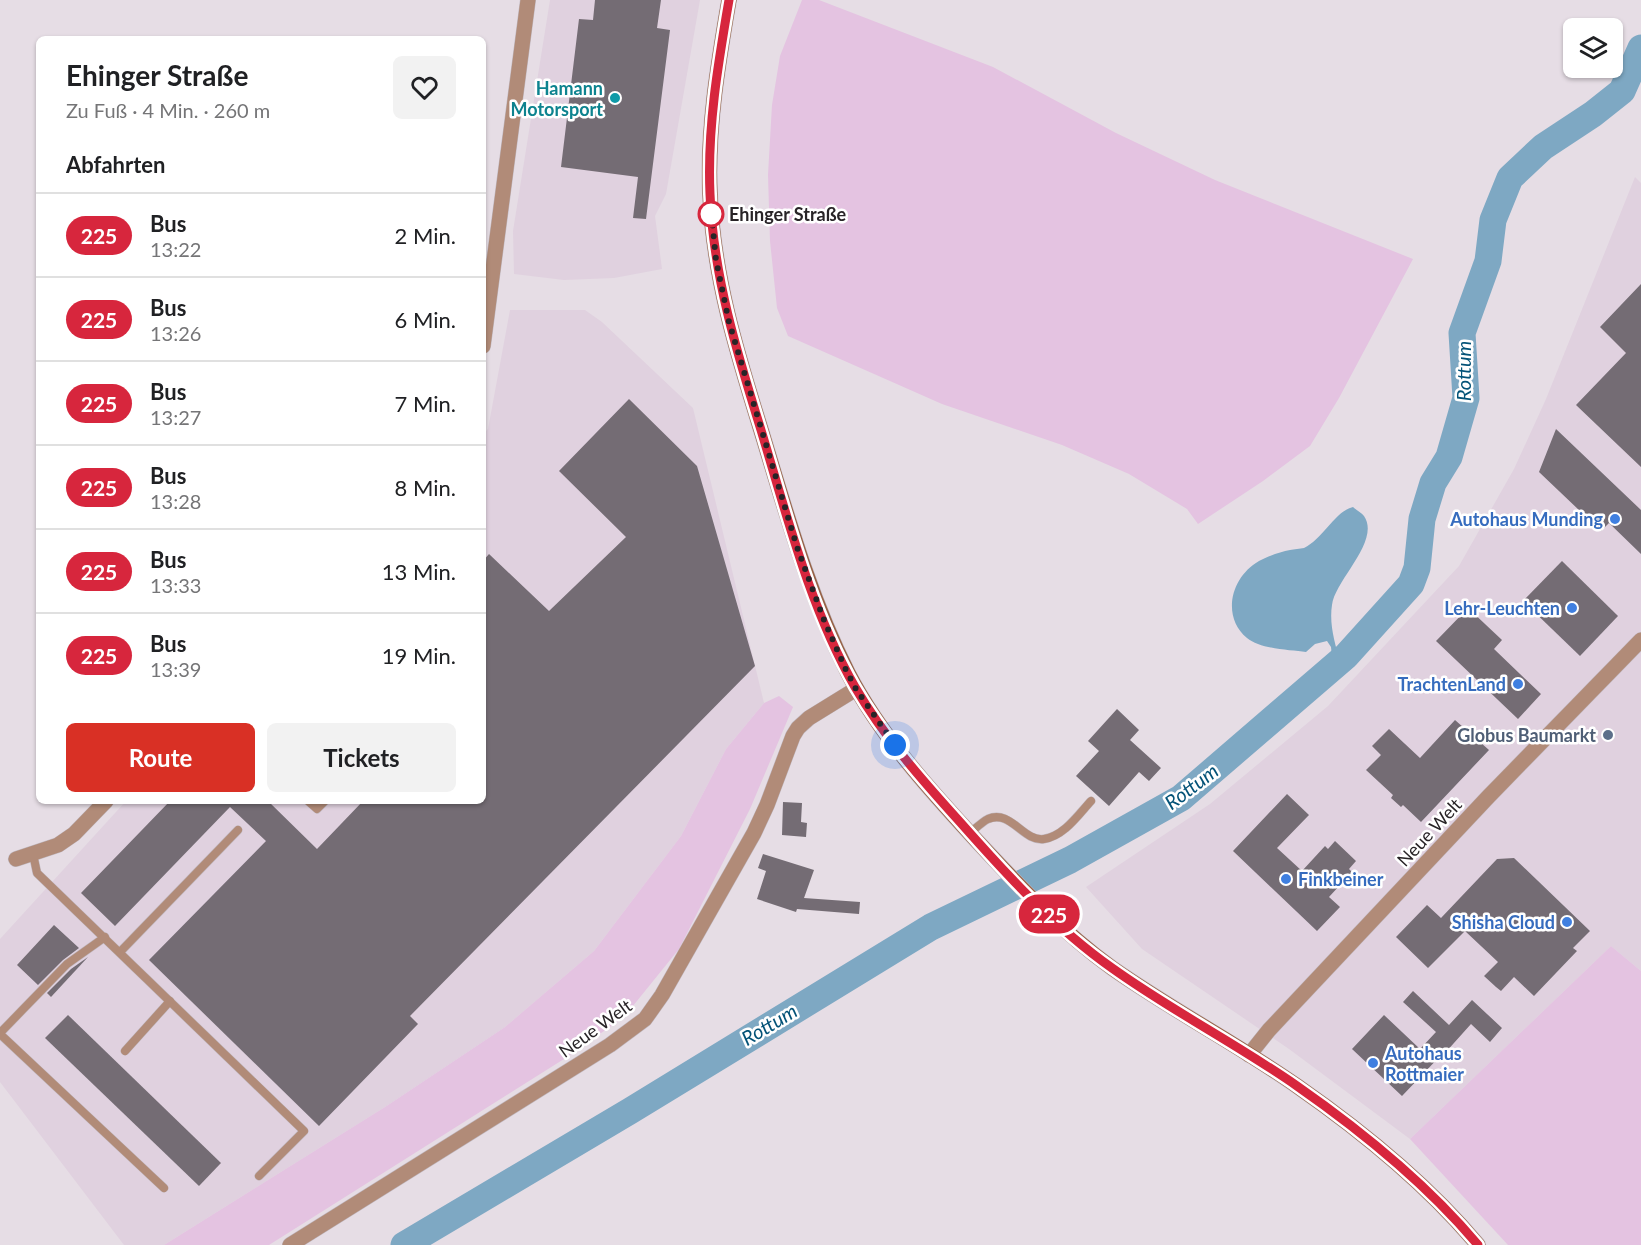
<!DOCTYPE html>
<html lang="de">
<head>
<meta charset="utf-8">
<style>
	body { margin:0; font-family:Lato,sans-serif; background:#f2f2f2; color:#202124; height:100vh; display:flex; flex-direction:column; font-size:22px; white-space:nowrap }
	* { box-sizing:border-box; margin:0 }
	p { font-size:20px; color:#757577 }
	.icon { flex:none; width:33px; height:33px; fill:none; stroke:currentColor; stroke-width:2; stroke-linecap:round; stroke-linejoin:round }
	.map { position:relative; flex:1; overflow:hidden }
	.details { position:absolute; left:36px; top:36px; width:450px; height:768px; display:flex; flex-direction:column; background:#fff; border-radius:9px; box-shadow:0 2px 4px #0004 }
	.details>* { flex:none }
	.badge { padding:0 12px; border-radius:20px; font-size:21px; line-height:39px }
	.tools { position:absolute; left:1563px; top:18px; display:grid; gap:12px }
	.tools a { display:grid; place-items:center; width:60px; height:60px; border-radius:9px; background:#fff; box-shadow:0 2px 4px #0004; font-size:30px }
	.you { position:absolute; width:30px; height:30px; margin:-15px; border:4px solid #fff; border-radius:50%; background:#1a73e8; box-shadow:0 0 0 9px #1a73e833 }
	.map>.badge { position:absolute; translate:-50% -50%; box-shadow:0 0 0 3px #fff }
	h2 { padding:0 30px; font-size:22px; line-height:54px }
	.round { display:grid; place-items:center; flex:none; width:63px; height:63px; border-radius:9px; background:#f2f2f2 }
	.summary { display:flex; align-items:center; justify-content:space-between; height:102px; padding:0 30px }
	h1 { font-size:28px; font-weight:700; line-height:45px }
	.action { display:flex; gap:12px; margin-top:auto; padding:12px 30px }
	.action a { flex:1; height:69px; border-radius:9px; background:#d93025; color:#fff; font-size:24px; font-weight:700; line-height:69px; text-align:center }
	.action a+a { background:#f2f2f2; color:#202124 }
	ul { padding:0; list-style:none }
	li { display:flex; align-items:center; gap:18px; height:84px; padding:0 30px; border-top:2px solid #e0e0e0 }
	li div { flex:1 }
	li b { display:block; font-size:22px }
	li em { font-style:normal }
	li .badge { min-width:66px; font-weight:700; text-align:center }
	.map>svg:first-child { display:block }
	.built { fill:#e0d1df }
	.green { fill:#e4c3e1 }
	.water { fill:#7ea8c3 }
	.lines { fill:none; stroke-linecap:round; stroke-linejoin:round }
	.river { stroke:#7ea8c3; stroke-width:27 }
	.building { fill:#746c74 }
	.service-casing { stroke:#c0b8bf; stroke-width:9 }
	.minor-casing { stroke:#c0b8bf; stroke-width:16 }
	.secondary-casing { stroke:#c0b8bf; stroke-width:16 }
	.service { stroke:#b18b78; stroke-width:8 }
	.minor { stroke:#b18b78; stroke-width:15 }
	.secondary { stroke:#976145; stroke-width:15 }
	.line-casing { stroke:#fff; stroke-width:14 }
	.line { stroke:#d7263d; stroke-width:9 }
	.walk { stroke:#282427; stroke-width:6; stroke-dasharray:0 10.8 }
	.culture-dot { fill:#0f9aa8; stroke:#fff; stroke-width:2 }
	.stop-dot { fill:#fff; stroke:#d7263d; stroke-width:3 }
	.shop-dot { fill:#3f7fe0; stroke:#fff; stroke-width:2 }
	.service-dot { fill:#5c6f8a; stroke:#fff; stroke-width:2 }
	.labels { text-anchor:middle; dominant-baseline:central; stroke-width:5; stroke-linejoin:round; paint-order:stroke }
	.culture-label { font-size:18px; font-weight:bold; fill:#0d838f; stroke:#fff; text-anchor:end }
	.stop-label { font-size:18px; font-weight:bold; fill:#282427; stroke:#fff; text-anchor:start }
	.shop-label { font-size:18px; font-weight:bold; fill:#366cbe; stroke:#fff; text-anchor:end }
	.service-label { font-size:18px; font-weight:bold; fill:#4e5e75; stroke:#fff; text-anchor:end }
	.street-label { font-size:18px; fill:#282427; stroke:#fff }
	.water-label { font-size:20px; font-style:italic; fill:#035277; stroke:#fff }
</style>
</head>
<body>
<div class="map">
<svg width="1641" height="1245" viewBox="0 0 1641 1245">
	<rect width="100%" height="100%" fill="#e6dde5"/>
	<!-- built -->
	<g class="built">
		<path d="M550,0h150l-34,194 -11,22 7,53 -48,9 -50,2 -50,-6 -1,-43z"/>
		<path d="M1635,177l6,6v788l-30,-25 -201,193 -121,-90 -147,-100 -56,-62 124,-83 118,-98 131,-140 55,-97 32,-70z"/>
		<path d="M510,310h75l17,12 91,86 71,295 -38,46 -45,87 -87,115 -89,76 -120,80 -221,138h-40l-124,-163v-143l126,-138h357v-367l5,-5z"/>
	</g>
	<!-- green -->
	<g class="green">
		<path d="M802,0h17l174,67 123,66 99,47 198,79 -74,139 -29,48 -47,35 -65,43 -11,-15 -58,-35 -67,-29 -120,-41 -154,-68 -11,-28 -7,-67 -2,-66 4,-70 8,-49z"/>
		<path d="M779,696l14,11 -43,102 -71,140 -55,68 -60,42 -295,186h-105l221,-138 120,-80 89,-76 87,-115 45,-87 38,-46z"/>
		<path d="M1611,946l30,25v274h-133l-98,-106z"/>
	</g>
	<!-- water -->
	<path class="water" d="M1353,507c3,3 9,6 11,9 17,25 -29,64 -32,89 -3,19 3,39 8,56l-7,6 -2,-20 -4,-6 -12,3 -9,8c-16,-2 -46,-3 -59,-14 -26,-22 -16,-61 12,-77 9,-5 21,-9 31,-11 4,-1 10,-1 14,-2 19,-9 31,-37 49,-41z"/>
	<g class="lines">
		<!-- river -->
		<path class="river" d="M404,1245l226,-134 301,-184 139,-67 111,-62 165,-142 65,-72 6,-16 5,-49 11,-36 16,-26 17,-59 -4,-65 26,-72 5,-41 17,-42 33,-31 50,-33 29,-23 19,-43"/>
	</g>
	<!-- building -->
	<g class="building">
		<path d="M595,0h66l-4,28 13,2 -24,189 -13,-1 5,-41 -77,-10 18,-148 14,1z"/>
		<path d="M1641,284v183l-65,-62 50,-52 -26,-26z"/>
		<path d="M629,399l68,67 58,200 -345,350 8,8 -99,102 -170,-166 117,-119 -36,-34 -115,119 -34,-33 89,-92h98l49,48 46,-48h120v-240l6,-7 60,57 77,-74 -67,-66z"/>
		<path d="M1556,429l85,81v44l-32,-31 -8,8 -62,-59z"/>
		<path d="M1562,561l56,55 -38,40 -57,-55z"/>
		<path d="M1468,608l34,32 -8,9 47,45 -23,25 -82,-78z"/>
		<path d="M1117,709l22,21 -9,10 31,28 -12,13 -10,-9 -30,34 -33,-30 23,-25 -11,-10z"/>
		<path d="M1455,720l34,30 -68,72 -18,-17 -2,2 -10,-9 2,-3 -27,-25 15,-15 -9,-9 17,-17 31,29z"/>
		<path d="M1287,794l22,21 -32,33 25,23 23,-25 3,3 7,-8 21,20 -7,8 3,3 -23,25 11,10 -23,24 -84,-80z"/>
		<path d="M783,802l19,1 -1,19 6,1 -1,14 -24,-2z"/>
		<path d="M763,854l51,16 -10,28 56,4 -1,12 -62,-5 -1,3 -39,-13 9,-28 -8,-3z"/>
		<path d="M1514,858l76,73 -17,17 4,3 -43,45 -20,-19 -13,14 -5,-4 -12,-11 14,-14 -33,-31 -37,37 -32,-31 31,-32 14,13 56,-59z"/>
		<path d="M54,925l25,23 -16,12 -25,25 -21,-20z"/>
		<path d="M88,957l-37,40 -4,-4 24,-24z"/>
		<path d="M1413,991l36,34 23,-25 30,28 -12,14 -19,-18 -26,29 -1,-1 -42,44 -50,-47 32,-34 36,34 16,-17 -33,-30z"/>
		<path d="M68,1015l153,148 -22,23 -154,-148z"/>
	</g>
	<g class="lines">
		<defs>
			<g id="service">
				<path d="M308,801l9,8 8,-8"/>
				<path d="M970,833c6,-5 12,-11 18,-14 23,-10 35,23 56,20 20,-3 34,-24 47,-38"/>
				<path d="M33,854l4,19 267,258 -45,45"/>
				<path d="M120,952l118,-122"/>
				<path d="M0,1033l67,-69 38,-27"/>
				<path d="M0,1034l164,154"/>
				<path d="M125,1051l45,-50"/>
			</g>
			<g id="minor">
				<path d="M483,346l45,-346"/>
				<path d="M16,859l42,-14 16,-11 32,-33"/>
				<path d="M1249,1055l20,-25 220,-234 152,-156"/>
				<path d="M290,1245l320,-200 35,-26 17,-24 92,-162 13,-28 26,-69 5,-8 11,-10 47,-29"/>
			</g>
			<path id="secondary" d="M729,0c-11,64 -22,129 -19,194 3,81 27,159 51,236 25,82 48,166 87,243 32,62 81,116 128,167 42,45 86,92 136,128 60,42 125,76 185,118 66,46 129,97 181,159"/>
		</defs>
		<!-- service casing -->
		<use href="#service" class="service-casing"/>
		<!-- minor casing -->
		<use href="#minor" class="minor-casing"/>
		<!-- secondary casing -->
		<use href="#secondary" class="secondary-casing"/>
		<!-- service -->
		<use href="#service" class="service"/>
		<!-- minor -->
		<use href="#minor" class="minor"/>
		<!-- secondary -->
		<use href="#secondary" class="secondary"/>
	</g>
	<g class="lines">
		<defs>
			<path id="line" d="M729,0c-11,64 -22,129 -19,194 3,81 27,159 51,236 26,86 49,178 94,257 29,50 67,93 105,135 46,52 95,106 152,146 60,43 125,76 185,118 66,46 129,97 181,159"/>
		</defs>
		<!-- line casing -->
		<use href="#line" class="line-casing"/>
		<!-- line -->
		<use href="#line" class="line"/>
		<!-- walk -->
		<path class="walk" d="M711,214v-5l5,51 13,62 68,225 27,73 22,50 10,19 39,56"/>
	</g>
	<!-- markers -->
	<circle class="culture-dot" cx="615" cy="98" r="6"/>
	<circle class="stop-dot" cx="711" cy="214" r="12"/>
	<g class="shop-dot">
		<circle cx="1615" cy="519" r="6"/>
		<circle cx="1572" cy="608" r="6"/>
		<circle cx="1518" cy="684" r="6"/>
		<circle cx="1286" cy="879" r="6"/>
		<circle cx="1567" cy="922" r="6"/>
		<circle cx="1373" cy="1063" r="6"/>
	</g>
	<circle class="service-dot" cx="1608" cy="735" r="6"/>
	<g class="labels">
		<!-- culture labels -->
		<g class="culture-label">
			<text x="603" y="88">Hamann<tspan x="603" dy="21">Motorsport</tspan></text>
		</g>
		<!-- stop labels -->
		<g class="stop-label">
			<text x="729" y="214">Ehinger Straße</text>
		</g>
		<!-- shop labels -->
		<g class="shop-label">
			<text x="1603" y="519">Autohaus Munding</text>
			<text x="1560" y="608">Lehr-Leuchten</text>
			<text x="1506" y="684">TrachtenLand</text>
			<text x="1298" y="879" text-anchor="start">Finkbeiner</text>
			<text x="1555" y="922">Shisha Cloud</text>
			<text x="1385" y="1053" text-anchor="start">Autohaus<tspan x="1385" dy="21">Rottmaier</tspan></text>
		</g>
		<!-- service labels -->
		<g class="service-label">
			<text x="1596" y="735">Globus Baumarkt</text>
		</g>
		<!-- street labels -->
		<g class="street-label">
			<text transform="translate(1429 832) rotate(-47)">Neue Welt</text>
			<text transform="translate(595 1028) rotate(-36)">Neue Welt</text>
		</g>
		<!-- water labels -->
		<g class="water-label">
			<text transform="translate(1463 371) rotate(-90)">Rottum</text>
			<text transform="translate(1191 786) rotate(-37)">Rottum</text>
			<text transform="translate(769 1024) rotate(-31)">Rottum</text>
		</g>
	</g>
</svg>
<div class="tools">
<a><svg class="icon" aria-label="layers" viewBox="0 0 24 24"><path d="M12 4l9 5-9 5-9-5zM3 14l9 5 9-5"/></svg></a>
</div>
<div class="you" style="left:895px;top:745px"></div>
<b class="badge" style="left:1049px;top:914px;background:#d7263d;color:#fff">225</b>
<section class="details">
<div class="summary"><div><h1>Ehinger Straße</h1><p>Zu Fuß · 4 Min. · 260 m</p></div><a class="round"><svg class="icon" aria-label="heart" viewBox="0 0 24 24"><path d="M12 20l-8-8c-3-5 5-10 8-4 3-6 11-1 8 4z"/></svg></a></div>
<h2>Abfahrten</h2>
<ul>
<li><span class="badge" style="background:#d7263d;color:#fff">225</span><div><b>Bus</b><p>13:22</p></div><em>2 Min.</em></li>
<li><span class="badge" style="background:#d7263d;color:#fff">225</span><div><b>Bus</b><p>13:26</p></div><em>6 Min.</em></li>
<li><span class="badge" style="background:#d7263d;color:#fff">225</span><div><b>Bus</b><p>13:27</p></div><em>7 Min.</em></li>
<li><span class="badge" style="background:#d7263d;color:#fff">225</span><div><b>Bus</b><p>13:28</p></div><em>8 Min.</em></li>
<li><span class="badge" style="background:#d7263d;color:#fff">225</span><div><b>Bus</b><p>13:33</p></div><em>13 Min.</em></li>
<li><span class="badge" style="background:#d7263d;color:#fff">225</span><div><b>Bus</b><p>13:39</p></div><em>19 Min.</em></li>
</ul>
<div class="action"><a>Route</a><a>Tickets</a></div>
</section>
</div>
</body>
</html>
